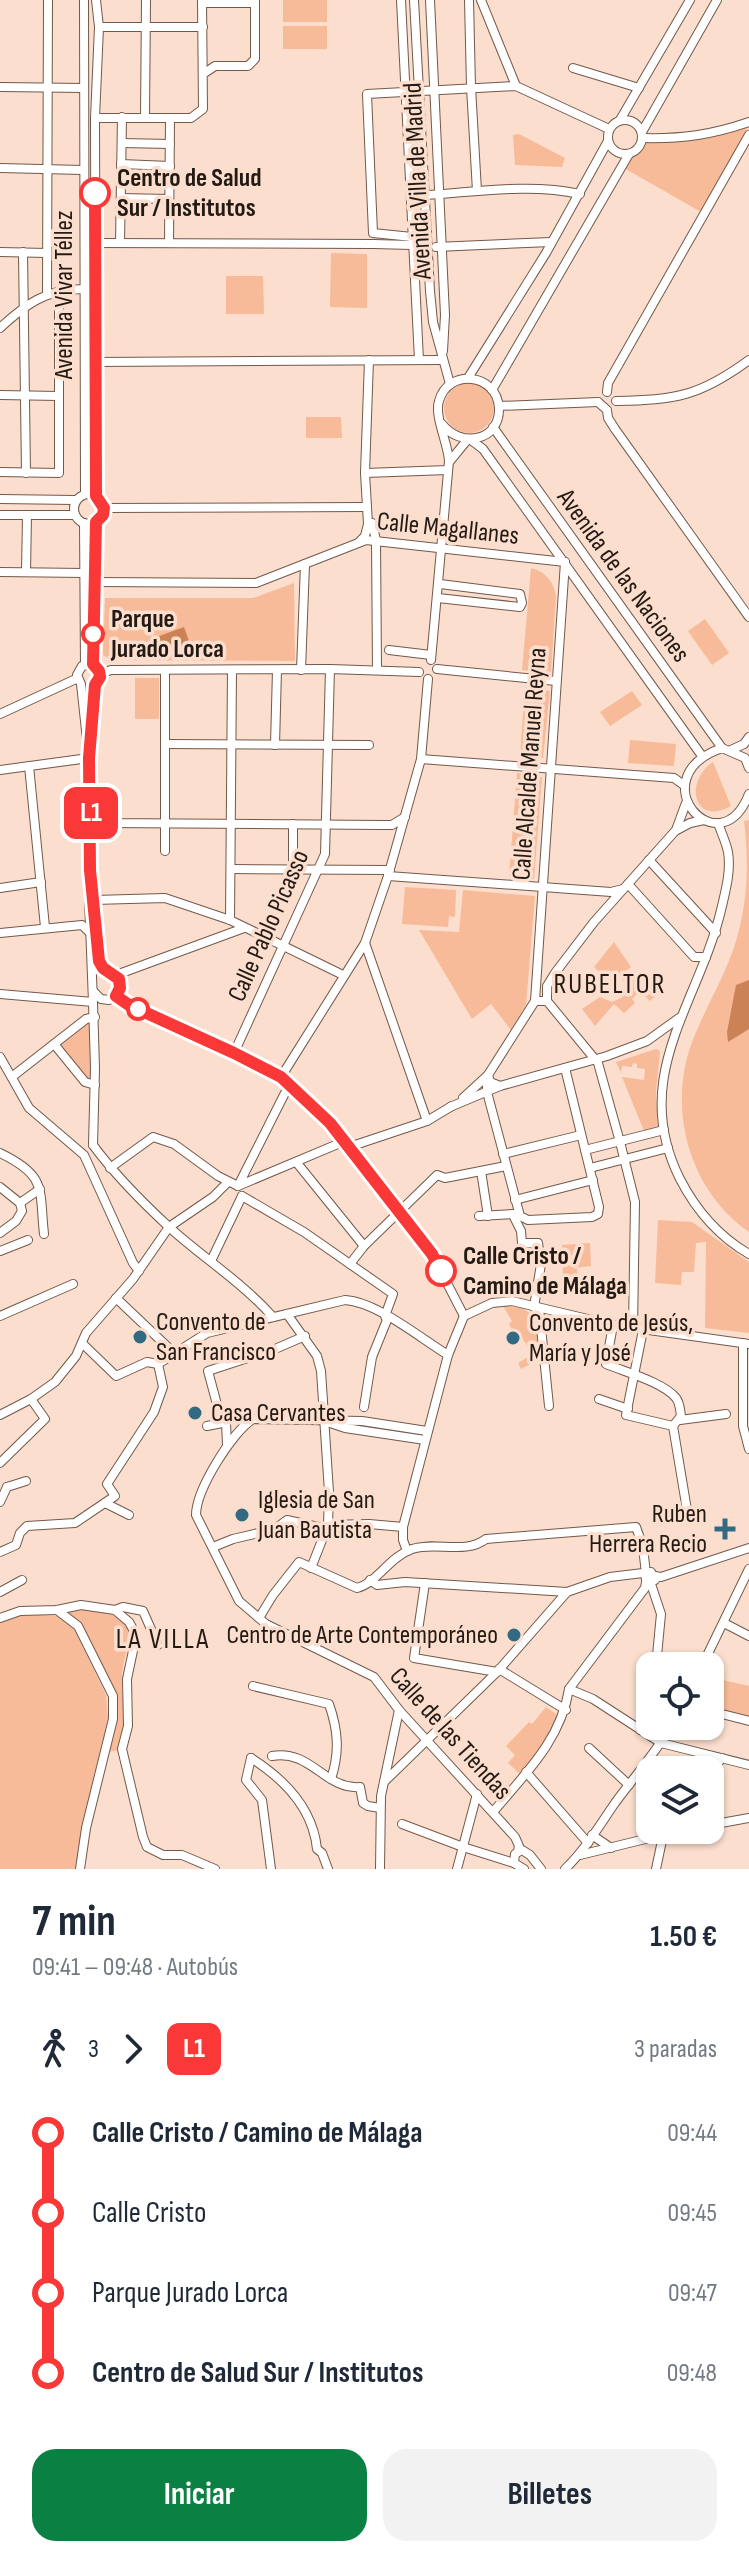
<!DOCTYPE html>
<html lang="es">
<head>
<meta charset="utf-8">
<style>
	body { margin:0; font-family:"Sofia Sans Condensed",sans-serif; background:#f2f2f3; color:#1f2937; height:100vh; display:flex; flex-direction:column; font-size:30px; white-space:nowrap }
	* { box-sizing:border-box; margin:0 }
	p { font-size:26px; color:#747a83 }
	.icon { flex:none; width:44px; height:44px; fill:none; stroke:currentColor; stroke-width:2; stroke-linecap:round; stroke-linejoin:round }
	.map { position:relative; height:1869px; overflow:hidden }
	.panel { display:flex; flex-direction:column; background:#fff; flex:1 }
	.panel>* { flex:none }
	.badge { padding:0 16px; border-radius:12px; font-size:28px; line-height:52px }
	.fabs { position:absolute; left:636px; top:1652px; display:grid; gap:16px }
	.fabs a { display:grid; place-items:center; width:88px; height:88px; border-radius:16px; background:#fff; box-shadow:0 2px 6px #0004; font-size:40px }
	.map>.badge { position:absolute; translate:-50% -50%; box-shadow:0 0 0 4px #fff }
	.legs { display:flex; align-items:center; gap:12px; height:88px; padding:0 32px; font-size:26px }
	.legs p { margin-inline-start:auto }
	.headline { display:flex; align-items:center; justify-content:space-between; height:136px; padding:0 32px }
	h1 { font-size:44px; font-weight:700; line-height:60px }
	.action { display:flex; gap:16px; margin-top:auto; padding:16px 32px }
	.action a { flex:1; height:92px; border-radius:24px; background:#0b8043; color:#fff; font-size:32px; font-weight:700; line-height:92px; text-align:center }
	.action a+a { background:#f2f2f3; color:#1f2937 }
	ul { padding:0 32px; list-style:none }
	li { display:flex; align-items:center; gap:28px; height:80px; font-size:30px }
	li i { display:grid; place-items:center; width:12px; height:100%; margin:0 10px; background:currentColor }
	li i::after { content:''; width:20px; height:20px; margin:-10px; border:6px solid; border-radius:50%; background:#fff }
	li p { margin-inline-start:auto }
	li:first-child i { background:linear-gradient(#0000 50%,currentColor 0) }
	li:last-child i { background:linear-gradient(currentColor 50%,#0000 0) }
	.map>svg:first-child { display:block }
	.green { fill:#f8bb99 }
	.water { fill:#cb8256 }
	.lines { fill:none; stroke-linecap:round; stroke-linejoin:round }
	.minor-casing { stroke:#72594b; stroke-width:10 }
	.minor { stroke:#fff; stroke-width:8 }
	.line-1-casing { stroke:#fff; stroke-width:18 }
	.line-1 { stroke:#fa3837; stroke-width:12 }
	.stop-1-dot { fill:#fff; stroke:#fa3837; stroke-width:4 }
	.poi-dot { fill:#326a84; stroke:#fbdecd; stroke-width:3 }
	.labels { text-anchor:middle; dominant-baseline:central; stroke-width:7; stroke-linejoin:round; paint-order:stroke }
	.stop-label { font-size:26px; font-weight:bold; fill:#241a14; stroke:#fbdecd; text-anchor:start }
	.street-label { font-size:26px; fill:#241a14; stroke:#fbdecd }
	.poi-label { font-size:26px; fill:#241a14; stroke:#fbdecd; text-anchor:start }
	.neighbourhood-label { font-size:28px; letter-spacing:2px; fill:#241a14; stroke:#fbdecd }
</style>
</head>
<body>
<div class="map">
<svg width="749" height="1869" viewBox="0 0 749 1869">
	<rect width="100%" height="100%" fill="#fbdecd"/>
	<!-- green -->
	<g class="green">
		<rect x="283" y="0" width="44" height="22"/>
		<rect x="283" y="26" width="44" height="23"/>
		<path d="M749,125l-46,88 -81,-46 7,-14 9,-1 5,-10h40z"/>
		<path d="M519,134l46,24 -3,9 -47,-2 -2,-30z"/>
		<path d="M331,253l36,1v54l-37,-1z"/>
		<path d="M226,276h37l1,38h-38z"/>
		<circle cx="469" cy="408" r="25"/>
		<path d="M306,417h35l1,21h-36z"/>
		<path d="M531,568c15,4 22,13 25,28l-5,77 -29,-3z"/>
		<path d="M294,583l1,78 -184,-1 -8,-5 2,-57h148z"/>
		<path d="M705,619l24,34 -17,12 -24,-34z"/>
		<rect x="135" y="678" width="24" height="41"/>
		<path d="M525,687l25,4 -7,67 -23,-1z"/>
		<path d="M632,691l10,14 -32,21 -10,-14z"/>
		<path d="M630,740l46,4 -2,22 -46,-3z"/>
		<path d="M713,762l18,44c-37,21 -48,-24 -18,-44z"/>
		<path d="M517,773l25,4 -8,102 -25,-2z"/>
		<path d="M749,820v412c-60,-41 -82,-123 -57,-190 13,-34 33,-65 44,-101 12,-40 13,-79 8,-120z"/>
		<path d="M405,887l51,3 -1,27 -6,-1 -1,11 -46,-3z"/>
		<path d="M463,890l72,6 -9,109 -15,25 -20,-26 -19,15 -53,-89 40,2z"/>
		<path d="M614,942l17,25 -12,9 -8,-3 -9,2 -8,-8z"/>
		<path d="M633,972l24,22 -7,7 -10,-10 -8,8 3,4 -11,10 -10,-9 -19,22 -13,-17 18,-12 12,5 9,-4 4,-10 -2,-9z"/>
		<path d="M87,1020l4,3 1,56 -2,2h-4l-28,-35 1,-4h4z"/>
		<path d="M656,1049l4,2 -4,40 2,36 -14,4 -22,-54 22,3 1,-11 -8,-1v-4l-4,-1 -1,4 -10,-1 -1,7 -5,-11z"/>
		<path d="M658,1220l34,2 57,40v71l-44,-5 1,-86 -10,1 -2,29h-12l-1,13 -26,-2z"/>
		<path d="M590,1243l1,23 -19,2 5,1 1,17 -9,2 -1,-7h-5l-1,-36z"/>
		<path d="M503,1306l19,2 14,9 4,42 -19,10 -3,-6 13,-8v-4l-12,-17 -4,1 -6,-11 3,-3z"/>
		<path d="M92,1608c58,16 34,26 30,68 -1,17 4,34 2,50 -2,10 -7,14 -5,24l-11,2 7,-57 -48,-82 1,-3z"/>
		<path d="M30,1614l28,2 16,13 32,66 2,22 -33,152h-75v-246l14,-7z"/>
		<path d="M723,1680l26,6v31l-33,-9z"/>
		<path d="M546,1707l13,9 -9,24 -30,34 -12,-11 7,-8 -9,-9 23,-24 3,2z"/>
	</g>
	<!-- water -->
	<g class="water">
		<path d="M184,627l5,14 18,5 2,6h-55l-4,-2 1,-11z"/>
		<path d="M749,980v49l-21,13 -1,-10 9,-47z"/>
	</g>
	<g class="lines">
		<defs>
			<g id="minor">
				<path d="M84,0l1,494"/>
				<path d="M96,0l3,27 -4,91 1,378"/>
				<path d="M401,0l18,360"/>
				<path d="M414,0l16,291 3,31 17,62"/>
				<path d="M430,0l15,315 -2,36"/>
				<path d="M469,0l2,87 6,104"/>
				<path d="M481,0l35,86"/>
				<path d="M202,3h53"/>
				<path d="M99,27h104"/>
				<path d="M573,68l66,20"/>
				<path d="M203,74l12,-8h33l7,-7v-59"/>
				<path d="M0,87l84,1"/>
				<path d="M95,118h96l12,-9 -1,-109"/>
				<path d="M145,118l1,-118"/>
				<circle cx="625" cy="137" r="17"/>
				<path d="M620,120l70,-120"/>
				<path d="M642,132l75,-132"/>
				<path d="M642,138c40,1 69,-3 107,-16"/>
				<path d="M122,143l48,1"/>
				<path d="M121,164l49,2"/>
				<path d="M0,168l83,2"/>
				<path d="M121,180l49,1"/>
				<path d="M426,195c50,-3 104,-12 154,-1"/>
				<path d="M121,198l48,1"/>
				<path d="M427,233l-15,4 -39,-4 -6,-139 149,-8 93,43"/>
				<path d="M95,243l279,1 38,1 16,11"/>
				<path d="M120,243l2,-126"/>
				<path d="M169,243l1,-125"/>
				<path d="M436,247l115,-5"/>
				<path d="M0,252l47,1"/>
				<path d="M23,252l3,221"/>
				<path d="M47,295l1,-295"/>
				<path d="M0,328c26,-24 46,-39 84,-39"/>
				<path d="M95,362l347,-2"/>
				<path d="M468,378l78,-125 62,-112"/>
				<path d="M492,390l137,-236"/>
				<path d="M607,392l1,-9 141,-248"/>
				<path d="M0,395l59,1"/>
				<path d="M616,401c60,-1 84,-5 133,-41"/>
				<path d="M598,402l9,8 1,8 7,11 134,188"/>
				<path d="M499,406l99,-4"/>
				<path d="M493,427l229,321"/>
				<path d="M471,440l12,9 219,307"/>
				<path d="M450,461l18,-22"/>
				<path d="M0,472l59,1v-182"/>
				<path d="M365,473l83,-3"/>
				<circle cx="89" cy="509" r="15"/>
				<path d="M0,499l75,1"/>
				<path d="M104,508l262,-1"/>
				<path d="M0,515h75"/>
				<path d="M84,523l1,142"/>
				<path d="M372,523l4,17 1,130"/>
				<path d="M360,541l5,-5 3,-12 -3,-51 4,-113"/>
				<path d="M0,572l85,1"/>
				<path d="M26,572l1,-57"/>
				<path d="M95,582l161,1 110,-43 199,22"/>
				<path d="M438,598l82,9 2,-4 -2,-9 -80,-10"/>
				<path d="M389,650l42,5"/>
				<path d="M431,660l18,-199c-1,-18 -15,-45 -10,-60 9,-33 58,-28 60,7 1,34 -39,40 -57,16"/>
				<path d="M93,664l3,-142"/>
				<path d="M437,669l119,12"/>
				<path d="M165,670v181"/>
				<path d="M301,670l4,-106"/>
				<path d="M100,674l11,-4 219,-1 89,3"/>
				<path d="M0,714l78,-36"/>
				<path d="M91,734l4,-49 5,-8 -1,-7"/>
				<path d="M165,744l204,1"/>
				<path d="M275,745l2,-75"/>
				<path d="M731,750l13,-6 5,-7"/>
				<path d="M421,759l253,19 11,8"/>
				<path d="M29,766l16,161"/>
				<path d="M749,768l-4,-10 -23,-10c-84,29 -3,122 27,46"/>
				<path d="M0,770l89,-12"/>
				<path d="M92,809l6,11 6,3 279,2h9l13,-8"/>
				<path d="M718,823c3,9 8,19 10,29 3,18 -2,37 -6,54 -22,97 -94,169 -42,273 16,31 38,57 69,75"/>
				<path d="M677,830l13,-7 14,-3"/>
				<path d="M649,860l67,73"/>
				<path d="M231,869l159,1"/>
				<path d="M293,870v-46"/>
				<path d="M388,876l223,16 12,-3"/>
				<path d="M628,884l66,73h12"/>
				<path d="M0,888l41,-6"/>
				<path d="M94,900l71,-2 65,22 113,55"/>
				<path d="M230,920l2,-250"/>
				<path d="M0,933l82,-8 8,8"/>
				<path d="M365,943l62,178"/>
				<path d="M116,975l128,-47"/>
				<path d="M93,991l8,8 8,1 10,-7c5,-19 -12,-19 -20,-32l-5,-64"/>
				<path d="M0,994l93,8 -4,-103 2,-91 -2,-50 -8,-74 -4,-9 5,-9 11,-2"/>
				<path d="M116,996l13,9 140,65 12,7 42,38 109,139 32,62"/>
				<path d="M535,1001h12l51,62 22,79 15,60 -2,126"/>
				<path d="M547,1001v-15l8,-13 39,-51 82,-92 10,-27"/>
				<path d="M54,1044l31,38 10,3"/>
				<path d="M234,1053l91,-199 5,-185"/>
				<path d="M0,1057l29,51 55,47 49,108 6,8"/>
				<path d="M13,1076l73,-57 9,-2"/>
				<path d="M281,1077l84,-134 23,-67 33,-117 7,-80"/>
				<path d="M487,1079v13l33,124 8,4 64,-3 6,-3 1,-7 -34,-139"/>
				<path d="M500,1086l-10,-4 -2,-7 47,-74 30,-439"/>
				<path d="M463,1098l25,-23"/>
				<path d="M450,1107l50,-21 107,-30 40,-15 32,-23"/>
				<path d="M93,1145c22,30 49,57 76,82 34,31 73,55 104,90"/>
				<path d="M93,1145l2,-77 -2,-66"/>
				<path d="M349,1147l78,-26 25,-15"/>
				<path d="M585,1150l79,-20"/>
				<path d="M0,1153c48,23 39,37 44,81"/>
				<path d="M503,1154l78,-19"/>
				<path d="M297,1163l67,83"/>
				<path d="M110,1168l43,-31 21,7 44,32 20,10"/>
				<path d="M590,1168l78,-20"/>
				<path d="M481,1171l7,45"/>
				<path d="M239,1184l50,-99"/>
				<path d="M238,1186l107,-45"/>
				<path d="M0,1187l20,16 2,8 -6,10 -16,12"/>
				<path d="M242,1196l62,36 89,62 -8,22 2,4 -15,37 -8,50"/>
				<path d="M515,1200l78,-20"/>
				<path d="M20,1203l20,-14"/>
				<path d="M513,1215l8,16 1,12h16l3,21 -7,43"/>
				<path d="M479,1216l35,-2"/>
				<path d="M0,1251l28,-11"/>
				<path d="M211,1261l31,-65"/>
				<path d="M350,1264l14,-18 73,-71 8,3 61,-12"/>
				<path d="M116,1298l58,55"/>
				<path d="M539,1308l10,98"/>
				<path d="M287,1314l30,42 4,15 8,121 -1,33 -17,43"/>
				<path d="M0,1316l73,-32"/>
				<path d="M464,1316l28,-13 20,-2 101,24 136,19"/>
				<path d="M613,1325l-7,39c19,8 57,18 70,34 4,5 4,12 5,18l-8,10"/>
				<path d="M643,1330l-17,85 47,11"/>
				<path d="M743,1343v83l6,23"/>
				<path d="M83,1344l33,32 31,-14 11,2"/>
				<path d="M158,1364l49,-31 138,-33c32,2 75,38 103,55"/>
				<path d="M599,1399l29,10"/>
				<path d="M0,1415l31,-16 24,-17 21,-26 10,-23 47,-54 36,-52 44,-30 15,-15"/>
				<path d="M680,1420l46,-6"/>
				<path d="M330,1423l15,5 80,12"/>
				<path d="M207,1426l15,-3"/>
				<path d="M673,1426l15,90"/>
				<path d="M427,1431l-65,-10 -109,-2c-21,13 -57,71 -57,96l43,86 27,23 108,53 25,33 116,127 4,9 -1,5"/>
				<path d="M227,1445l-1,-22h-4l-14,-52 67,-22 30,-13"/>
				<path d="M0,1463l45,-44 -14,-20"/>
				<path d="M7,1487l19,-6"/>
				<path d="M0,1502l7,-15"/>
				<path d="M105,1503l24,12"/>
				<path d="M328,1525l41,-1 34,3"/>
				<path d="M213,1547l20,-8 42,-10 12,-9 40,9"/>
				<path d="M407,1551l-4,-11v-13l45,-172 16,-39"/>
				<path d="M0,1552l16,-7 4,-12 7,-7 48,-3 40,-27 -8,-12 47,-72 9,-25 -5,-23"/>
				<path d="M655,1576l6,1 88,-29"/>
				<path d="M370,1580l7,5 28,-3 162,10"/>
				<path d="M425,1583l-11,75 83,14"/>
				<path d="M651,1584l10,30 -5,52"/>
				<path d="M0,1592l22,-12"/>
				<path d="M57,1610l21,16 35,70v23l-27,109 -6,41"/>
				<path d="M115,1610l8,-3 20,4 15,34"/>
				<path d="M0,1618l20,-7 37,-1 24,-5 34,5 14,12 5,9v15l-7,33 1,47 -6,23 21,88 4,10 16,8h19l33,14"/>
				<path d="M259,1618l14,-23 26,-33 58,26c20,-5 32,-31 55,-39 24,-8 53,6 74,-10l150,-12 7,20 3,27"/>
				<path d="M724,1623l25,13"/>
				<path d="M702,1666l47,-97"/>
				<path d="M499,1669l67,41"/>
				<path d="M253,1686l76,18c9,26 11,48 2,75"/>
				<path d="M569,1689l24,10 68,44 88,22"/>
				<path d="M710,1711l39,10"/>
				<path d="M640,1730l10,-38"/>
				<path d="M589,1748l40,37"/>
				<path d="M272,1756c39,-7 53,34 88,31l3,16 5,3 12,2"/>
				<path d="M251,1758c33,21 62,51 66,91l5,4 6,16"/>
				<path d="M251,1758l-5,22 16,20 9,69"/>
				<path d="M526,1772l62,71"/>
				<path d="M710,1773l12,-15"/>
				<path d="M384,1782l113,-110 70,-80 43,-15 41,-5 4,8 -8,3 -2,-8"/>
				<path d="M493,1812c32,-38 68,-72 76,-123l76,-101 1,-6"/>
				<path d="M402,1824l61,23 51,16"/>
				<path d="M710,1825l39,-7"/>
				<path d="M592,1835l19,13"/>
				<path d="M580,1855l102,-25"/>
				<path d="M380,1869l1,-73 18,-86"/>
				<path d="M457,1869l20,-75"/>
				<path d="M524,1869l-10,-6 1,-9 7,-4 8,5 11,14"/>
				<path d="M565,1869c20,-19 34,-43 50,-66 19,-26 40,-49 56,-77"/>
				<path d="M656,1869l8,-38"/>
			</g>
		</defs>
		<!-- minor casing -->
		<use href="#minor" class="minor-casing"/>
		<!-- minor -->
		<use href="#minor" class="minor"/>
	</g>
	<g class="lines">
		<defs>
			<path id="line-1" d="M95,193l1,303 8,12 -1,7 -7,7 -3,142 6,7 1,6 -5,8 -6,73 1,112 9,91 4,7 16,11 1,9 -4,8 13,9 105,48 47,24 49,46 102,131 9,17"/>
		</defs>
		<!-- line-1 casing -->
		<use href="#line-1" class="line-1-casing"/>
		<!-- line-1 -->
		<use href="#line-1" class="line-1"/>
	</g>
	<!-- markers -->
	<g class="stop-1-dot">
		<circle cx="95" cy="193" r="14"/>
		<circle cx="93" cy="634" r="10"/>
		<circle cx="138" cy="1009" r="10"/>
		<circle cx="441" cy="1271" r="14"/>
	</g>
	<g class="poi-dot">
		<circle cx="140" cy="1337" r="8"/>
		<circle cx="513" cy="1338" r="8"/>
		<circle cx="195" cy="1413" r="8"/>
		<circle cx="242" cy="1515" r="8"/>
		<path d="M721 1517h8v8h8v8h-8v8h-8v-8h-8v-8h8z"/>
		<circle cx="514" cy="1635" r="8"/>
	</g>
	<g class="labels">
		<!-- stop labels -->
		<g class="stop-label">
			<text x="117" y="178">Centro de Salud<tspan x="117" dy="30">Sur / Institutos</tspan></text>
			<text x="111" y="619">Parque<tspan x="111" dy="30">Jurado Lorca</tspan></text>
			<text x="463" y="1256">Calle Cristo /<tspan x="463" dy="30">Camino de Málaga</tspan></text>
		</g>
		<!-- street labels -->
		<g class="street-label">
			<text transform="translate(418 181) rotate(-93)">Avenida Villa de Madrid</text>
			<text transform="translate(64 295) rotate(-90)">Avenida Vivar Téllez</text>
			<text transform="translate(448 529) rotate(6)">Calle Magallanes</text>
			<text transform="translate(623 576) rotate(54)">Avenida de las Naciones</text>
			<text transform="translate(530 764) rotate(-86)">Calle Alcalde Manuel Reyna</text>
			<text transform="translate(269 926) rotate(-66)">Calle Pablo Picasso</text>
			<text transform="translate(450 1734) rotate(48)">Calle de las Tiendas</text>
		</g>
		<!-- poi labels -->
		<g class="poi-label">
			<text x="156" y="1322">Convento de<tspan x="156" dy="30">San Francisco</tspan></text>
			<text x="529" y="1323">Convento de Jesús,<tspan x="529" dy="30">María y José</tspan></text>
			<text x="211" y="1413">Casa Cervantes</text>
			<text x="258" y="1500">Iglesia de San<tspan x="258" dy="30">Juan Bautista</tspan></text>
			<text x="707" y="1514" text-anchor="end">Ruben<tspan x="707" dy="30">Herrera Recio</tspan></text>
			<text x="498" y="1635" text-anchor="end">Centro de Arte Contemporáneo</text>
		</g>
		<!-- neighbourhood labels -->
		<g class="neighbourhood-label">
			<text x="610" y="984">RUBELTOR</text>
			<text x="163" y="1639">LA VILLA</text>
		</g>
	</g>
</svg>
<div class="fabs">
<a><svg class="icon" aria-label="locate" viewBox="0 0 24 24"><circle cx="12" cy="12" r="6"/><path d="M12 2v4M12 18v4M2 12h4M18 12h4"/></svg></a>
<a><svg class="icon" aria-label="layers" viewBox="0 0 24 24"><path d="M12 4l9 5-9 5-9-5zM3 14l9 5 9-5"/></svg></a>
</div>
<b class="badge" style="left:91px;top:813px;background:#fa3837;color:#fff">L1</b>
</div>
<section class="panel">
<div class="headline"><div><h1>7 min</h1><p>09:41 – 09:48 · Autobús</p></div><b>1.50 €</b></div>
<div class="legs"><svg class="icon" aria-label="walk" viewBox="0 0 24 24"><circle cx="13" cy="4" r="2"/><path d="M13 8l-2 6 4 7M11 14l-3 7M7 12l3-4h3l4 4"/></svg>3<svg class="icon" aria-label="forward" viewBox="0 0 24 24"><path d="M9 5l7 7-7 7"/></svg><b class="badge" style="background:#fa3837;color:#fff">L1</b><p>3 paradas</p></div>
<ul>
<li><i style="color:#fa3837"></i><b>Calle Cristo / Camino de Málaga</b><p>09:44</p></li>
<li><i style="color:#fa3837"></i><span>Calle Cristo</span><p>09:45</p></li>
<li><i style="color:#fa3837"></i><span>Parque Jurado Lorca</span><p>09:47</p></li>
<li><i style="color:#fa3837"></i><b>Centro de Salud Sur / Institutos</b><p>09:48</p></li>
</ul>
<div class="action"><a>Iniciar</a><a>Billetes</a></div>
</section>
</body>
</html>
